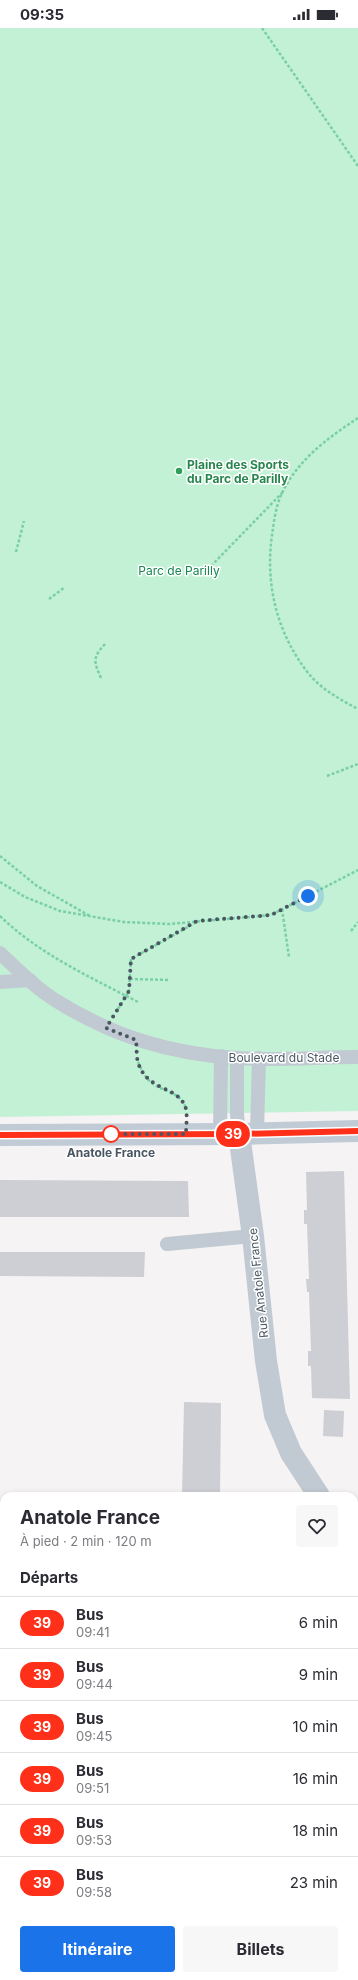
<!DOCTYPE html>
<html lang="fr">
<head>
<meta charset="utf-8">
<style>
	body { margin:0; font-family:Inter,sans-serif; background:#f7f7f7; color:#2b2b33; height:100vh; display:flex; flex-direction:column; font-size:15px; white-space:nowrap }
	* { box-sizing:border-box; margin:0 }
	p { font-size:13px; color:#7c7c81 }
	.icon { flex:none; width:22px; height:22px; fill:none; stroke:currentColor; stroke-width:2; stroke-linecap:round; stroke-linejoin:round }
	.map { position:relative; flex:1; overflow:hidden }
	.panel { position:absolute; left:0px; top:1464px; width:358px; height:488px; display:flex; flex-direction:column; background:#fff; border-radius:12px 12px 0 0; box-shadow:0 2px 6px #0003 }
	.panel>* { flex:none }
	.badge { padding:0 8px; border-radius:13px; font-size:14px; line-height:26px }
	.you { position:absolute; width:20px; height:20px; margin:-10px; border:3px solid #fff; border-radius:50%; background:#1a73e8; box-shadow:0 0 0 6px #1a73e833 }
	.map>.badge { position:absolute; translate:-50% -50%; box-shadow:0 0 0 2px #fff }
	h2 { padding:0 20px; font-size:15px; line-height:36px }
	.round { display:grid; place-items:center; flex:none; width:42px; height:42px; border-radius:4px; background:#f7f7f7 }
	.head { display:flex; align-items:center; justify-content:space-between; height:68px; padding:0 20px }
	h1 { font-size:19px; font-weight:700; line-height:30px }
	.primary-button { display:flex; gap:8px; margin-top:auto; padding:8px 20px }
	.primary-button a { flex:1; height:46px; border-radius:4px; background:#1a73e8; color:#fff; font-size:16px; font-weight:700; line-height:46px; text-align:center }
	.primary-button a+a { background:#f7f7f7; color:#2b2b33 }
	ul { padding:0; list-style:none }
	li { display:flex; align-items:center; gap:12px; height:52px; padding:0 20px; border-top:1px solid #e1e1e2 }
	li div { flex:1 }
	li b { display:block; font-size:15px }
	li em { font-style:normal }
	li .badge { min-width:44px; font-weight:700; text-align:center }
	.status { display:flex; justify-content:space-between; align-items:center; height:28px; padding:0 20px; background:#fff; direction:ltr }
	.status svg { height:11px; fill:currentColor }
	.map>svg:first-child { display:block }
	.green { fill:#c3f1d5 }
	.building { fill:#cdcfd5 }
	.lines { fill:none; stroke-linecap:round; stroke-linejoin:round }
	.path { stroke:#7ad0a6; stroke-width:2.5; stroke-dasharray:3 2; stroke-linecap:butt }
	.lane { stroke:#c1cad2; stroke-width:14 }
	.street { stroke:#c1cad2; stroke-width:22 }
	.secondary { stroke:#c1cbd6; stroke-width:22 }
	.line-casing { stroke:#fff; stroke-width:9 }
	.line { stroke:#ff301a; stroke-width:6 }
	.walk { stroke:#4a5661; stroke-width:4; stroke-dasharray:0 7.2 }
	.leisure-dot { fill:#2e9e5b; stroke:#fff; stroke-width:1.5 }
	.stop-dot { fill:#fff; stroke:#ff301a; stroke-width:2 }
	.labels { text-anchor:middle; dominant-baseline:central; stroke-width:3; stroke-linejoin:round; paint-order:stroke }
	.leisure-label { font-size:12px; font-weight:bold; fill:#27864d; stroke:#fff; text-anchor:start }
	.park-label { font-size:12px; fill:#17864f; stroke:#fff }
	.street-label { font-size:12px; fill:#4a5661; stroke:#fff }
	.stop-label { font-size:12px; font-weight:bold; fill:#4a5661; stroke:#fff }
</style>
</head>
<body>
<div class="status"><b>09:35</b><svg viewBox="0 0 49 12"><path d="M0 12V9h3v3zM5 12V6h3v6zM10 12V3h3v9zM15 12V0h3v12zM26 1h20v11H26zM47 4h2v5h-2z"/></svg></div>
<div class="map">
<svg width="358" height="1952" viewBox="0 0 358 1952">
	<rect width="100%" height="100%" fill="#f5f3f3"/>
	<!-- green -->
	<path class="green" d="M0,0h358v1083l-358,6z"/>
	<!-- building -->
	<g class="building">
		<path d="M344,1143l6,228 -38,-1 -1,-32h-3v-15h3l-2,-59h-2l-1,-13h3l-2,-55h-3v-14h3l-1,-38z"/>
		<path d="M0,1152l188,1 1,36h-189z"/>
		<path d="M0,1224h145l-1,25 -144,-1z"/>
		<path d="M184,1374l37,1 -1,93h-38z"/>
		<path d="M324,1382l20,1 -1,26 -20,-1z"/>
		<path d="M0,1535h4v35l-4,-1z"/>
		<rect x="0" y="1626" width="4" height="49"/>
		<rect x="354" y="1677" width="4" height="38"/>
		<rect x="354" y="1860" width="4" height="42"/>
		<path d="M0,1923h4v25h5v4h-9z"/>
		<rect x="13" y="1948" width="216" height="4"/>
		<rect x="258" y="1948" width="38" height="4"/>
	</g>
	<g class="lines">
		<!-- path -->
		<g class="path">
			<path d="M262,0l96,138"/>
			<path d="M358,390c-29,19 -59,41 -75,73 -7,13 -9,30 -11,44 -7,50 5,99 37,139 12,15 32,26 49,35"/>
			<path d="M16,524l8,-31"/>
			<path d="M211,538l72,-74"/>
			<path d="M49,571l16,-12"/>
			<path d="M101,650c-7,-16 -9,-20 4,-34"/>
			<path d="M327,748l31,-12"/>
			<path d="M0,828l37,30 53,30"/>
			<path d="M0,854l25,15 35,14 64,11 46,2 101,-9 87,-45"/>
			<path d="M282,881l7,48"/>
			<path d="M0,888c39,38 90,61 138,86"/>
			<path d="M351,903l7,-9"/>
			<path d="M130,951l40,1"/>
			<path d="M118,981l11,-18 2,-32 64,-36"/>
			<path d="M138,1034c4,9 8,18 17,23 12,8 27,8 31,24"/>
		</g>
		<!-- lane -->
		<g class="lane">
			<path d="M0,925c17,16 35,35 55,47 57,36 115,54 182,58 40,3 81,-1 121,-1"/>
			<path d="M0,954l30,-2"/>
			<path d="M237,1030v56l2,20"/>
			<path d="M257,1105l2,-75"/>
			<path d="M220,1106l1,-78"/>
			<path d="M167,1216l86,-8"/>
		</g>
		<!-- street -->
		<g class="street">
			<path d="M239,1106l14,102 13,125 9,54 16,38 28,43"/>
			<path d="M354,1521l4,6"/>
			<path d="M0,1809h4"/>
			<path d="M354,1814h4"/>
		</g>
		<!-- secondary -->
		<path class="secondary" d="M0,1107l239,-1 119,-3"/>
	</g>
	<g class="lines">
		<defs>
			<path id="line" d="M0,1107l240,-1 118,-3"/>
		</defs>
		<!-- line casing -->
		<use href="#line" class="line-casing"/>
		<!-- line -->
		<use href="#line" class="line"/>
		<!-- walk -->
		<path class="walk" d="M111,1106h75c0,-8 2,-21 -1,-28 -9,-21 -39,-15 -47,-44 -2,-6 -1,-15 -2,-22l-30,-12 23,-37 2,-32 66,-38 74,-6 37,-19"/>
	</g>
	<!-- markers -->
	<circle class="leisure-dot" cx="179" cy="443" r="4"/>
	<circle class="stop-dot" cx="111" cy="1106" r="8"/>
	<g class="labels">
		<!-- leisure labels -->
		<g class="leisure-label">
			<text x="187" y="436">Plaine des Sports<tspan x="187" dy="14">du Parc de Parilly</tspan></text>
		</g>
		<!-- park labels -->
		<g class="park-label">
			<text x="179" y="542">Parc de Parilly</text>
		</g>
		<!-- street labels -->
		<g class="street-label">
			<text x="284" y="1029">Boulevard du Stade</text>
			<text transform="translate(258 1255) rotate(-96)">Rue Anatole France</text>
		</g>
		<!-- stop labels -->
		<g class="stop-label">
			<text x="111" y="1124">Anatole France</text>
		</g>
	</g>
</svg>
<div class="you" style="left:308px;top:868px"></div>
<b class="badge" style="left:233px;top:1106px;background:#ff301a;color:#fff">39</b>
<section class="panel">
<div class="head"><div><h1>Anatole France</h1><p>À pied · 2 min · 120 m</p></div><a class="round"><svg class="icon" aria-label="heart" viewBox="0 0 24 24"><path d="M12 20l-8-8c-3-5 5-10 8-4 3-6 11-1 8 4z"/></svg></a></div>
<h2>Départs</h2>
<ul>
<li><span class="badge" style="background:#ff301a;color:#fff">39</span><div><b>Bus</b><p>09:41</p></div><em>6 min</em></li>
<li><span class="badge" style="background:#ff301a;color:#fff">39</span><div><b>Bus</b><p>09:44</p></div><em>9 min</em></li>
<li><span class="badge" style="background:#ff301a;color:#fff">39</span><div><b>Bus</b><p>09:45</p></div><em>10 min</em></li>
<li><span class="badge" style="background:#ff301a;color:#fff">39</span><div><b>Bus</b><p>09:51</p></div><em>16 min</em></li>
<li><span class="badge" style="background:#ff301a;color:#fff">39</span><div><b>Bus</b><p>09:53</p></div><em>18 min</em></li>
<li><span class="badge" style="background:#ff301a;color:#fff">39</span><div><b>Bus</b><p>09:58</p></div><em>23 min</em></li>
</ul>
<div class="primary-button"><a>Itinéraire</a><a>Billets</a></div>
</section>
</div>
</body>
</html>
